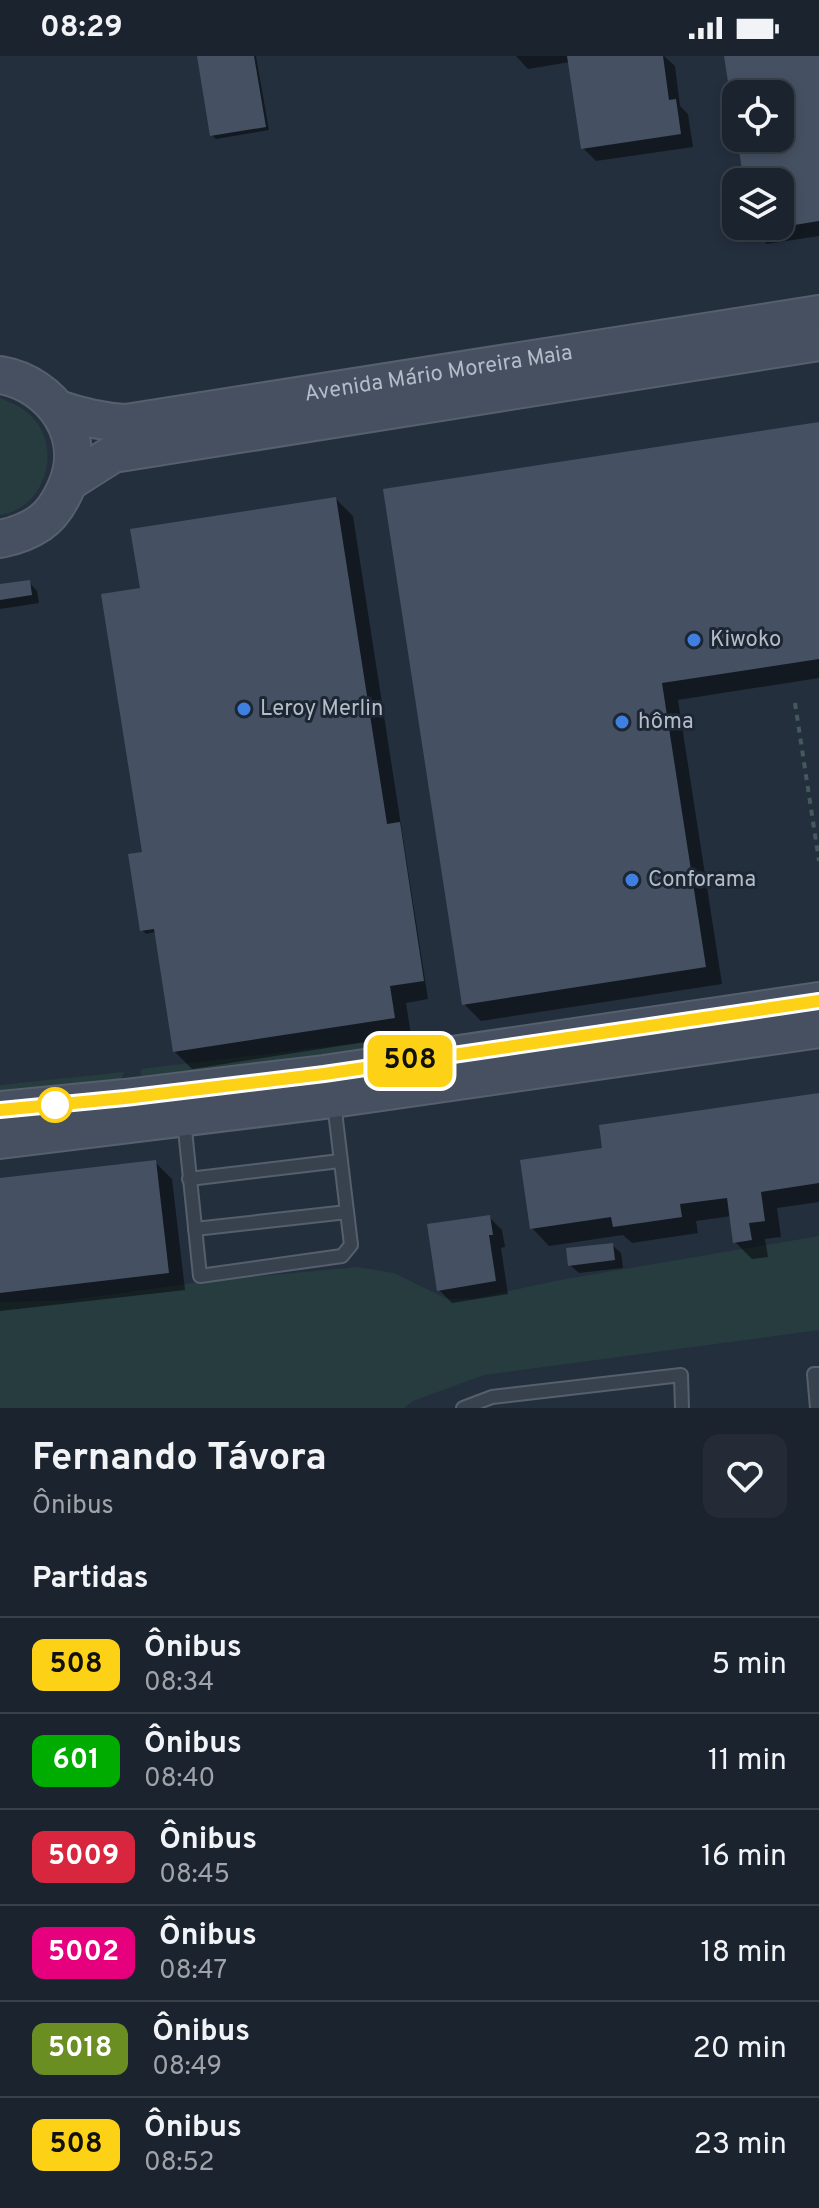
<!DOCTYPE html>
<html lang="pt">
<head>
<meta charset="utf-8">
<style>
	body { margin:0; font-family:Overpass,sans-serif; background:#242b36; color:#f1f3f6; height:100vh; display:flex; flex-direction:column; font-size:30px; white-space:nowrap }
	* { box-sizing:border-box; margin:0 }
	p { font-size:26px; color:#a0a4aa }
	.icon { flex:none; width:44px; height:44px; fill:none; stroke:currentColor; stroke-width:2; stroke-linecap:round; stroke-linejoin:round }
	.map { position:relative; height:1352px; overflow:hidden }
	.sheet { display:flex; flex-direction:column; background:#1b232e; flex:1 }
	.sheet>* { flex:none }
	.badge { padding:0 16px; border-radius:12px; font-size:28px; line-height:52px }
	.fabs { position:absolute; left:722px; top:24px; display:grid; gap:16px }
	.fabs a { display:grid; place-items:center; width:72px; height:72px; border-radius:16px; background:#1b232e; box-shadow:0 4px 12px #0003,0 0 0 2px #39404a; font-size:40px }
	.map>.badge { position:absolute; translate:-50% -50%; box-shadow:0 0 0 4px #fff }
	h2 { padding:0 32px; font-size:30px; line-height:72px }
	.round { display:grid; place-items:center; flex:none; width:84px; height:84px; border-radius:16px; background:#242b36 }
	.head { display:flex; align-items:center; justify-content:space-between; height:136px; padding:0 32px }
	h1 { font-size:38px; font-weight:700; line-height:60px }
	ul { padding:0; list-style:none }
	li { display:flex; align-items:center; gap:24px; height:96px; padding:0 32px; border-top:2px solid #39404a }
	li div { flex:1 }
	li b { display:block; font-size:30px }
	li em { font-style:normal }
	li .badge { min-width:88px; font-weight:700; text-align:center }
	.status { display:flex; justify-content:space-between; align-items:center; height:56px; padding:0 40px; background:#1b232e; direction:ltr }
	.status svg { height:22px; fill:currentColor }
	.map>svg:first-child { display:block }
	.green { fill:#263c3f }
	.shadow { fill:#0007 }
	.building { fill:#455162 }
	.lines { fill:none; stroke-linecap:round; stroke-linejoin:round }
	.service-casing { stroke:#565f6c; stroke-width:16 }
	.secondary-casing { stroke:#565f6c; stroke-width:40 }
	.path { stroke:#44595c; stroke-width:4; stroke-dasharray:6 6; stroke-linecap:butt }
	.service { stroke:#38414e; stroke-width:12 }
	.secondary { stroke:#465061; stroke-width:36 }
	.line-casing { stroke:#fff; stroke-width:18 }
	.line { stroke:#fcd116; stroke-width:12 }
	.shop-dot { fill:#3f7fe0; stroke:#1d2633; stroke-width:3 }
	.stop-dot { fill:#fff; stroke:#fcd116; stroke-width:4 }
	.labels { text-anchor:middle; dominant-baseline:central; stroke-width:6; stroke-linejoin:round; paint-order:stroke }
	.street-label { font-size:22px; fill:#b4bcc9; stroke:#1d2633 }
	.poi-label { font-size:22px; fill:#b4bcc9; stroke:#1d2633; text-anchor:start }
</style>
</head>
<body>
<div class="status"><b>08:29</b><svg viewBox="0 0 49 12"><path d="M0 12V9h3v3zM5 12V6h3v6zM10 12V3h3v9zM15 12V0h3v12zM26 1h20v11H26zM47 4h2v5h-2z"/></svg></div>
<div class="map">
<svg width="819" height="1352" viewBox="0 0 819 1352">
	<rect width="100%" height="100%" fill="#242f3e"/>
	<!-- green -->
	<g class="green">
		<path d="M0,342c12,5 23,9 32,19 31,31 13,92 -32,98z"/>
		<path d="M372,985l3,13 -235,29 1,-14z"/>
		<path d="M124,1016l-3,9 -121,19v-15z"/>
		<path d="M819,1180v94l-335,45 -71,26 -9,7h-404v-106l69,-2 139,-19 149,-14 37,6 53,26 29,-1 84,-18z"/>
	</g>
	<!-- shadow -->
	<g class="shadow">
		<path d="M199,0h57l13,74 -53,9 -4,-4z"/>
		<path d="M516,0h148l11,10 5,40 8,8 5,33 -97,14 -13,-13 -13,-86 -42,7z"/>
		<path d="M726,0h93v180l-52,8 -13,-13 -1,-5h27v-44h-34l-7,-44h41v-44h-44v25z"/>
		<path d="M819,368v254l-141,22 44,284 -241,37 -17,-17z"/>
		<path d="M336,443l17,17 75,483 -22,4 5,32 -219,34 -17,-17 -19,-120 -10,2 -4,-4 3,-72 -3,-269z"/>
		<path d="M29,526l8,9 2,12 -39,6v-22z"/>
		<path d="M819,1039v107l-42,6 4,29 -16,2 3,18 -16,2 -17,-17 -3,-26 -36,5 2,12 -66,10 -9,-8 -74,11 -17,-18 72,-78z"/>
		<path d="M155,1106l17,17 13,111 -185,21v-131z"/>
		<path d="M489,1161l13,13 3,17 -4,1 7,46 -56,9 -13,-13z"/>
		<path d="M612,1189l9,8 2,15 -44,5 -9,-8z"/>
	</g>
	<!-- building -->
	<g class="building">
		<path d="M197,0h57l12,71 -56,9z"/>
		<path d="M567,0h96l6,44 7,-1 5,35 -100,15z"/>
		<path d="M724,0h95v165l-67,11 -1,-6h29v-44h-36l-7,-44h43v-44h-44v27h-2z"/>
		<path d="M819,366v237l-157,24 44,284 -244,38 -79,-516z"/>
		<path d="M336,441l51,327 13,-2 24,159 -34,5 5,32 -222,34 -19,-123 -14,2 -12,-77 14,-2 -41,-258 39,-6 -10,-59z"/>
		<path d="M30,524l2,15 -32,5v-16z"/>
		<path d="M819,1037v90l-58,9 4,29 -16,2 3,17 -19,3 -6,-45 -47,6 2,13 -69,10 -2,-10 -81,12 -10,-69 82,-12 -3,-23z"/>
		<path d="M156,1104l13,113 -169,20v-115z"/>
		<path d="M490,1159l3,20h-4l7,46 -59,10 -10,-67z"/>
		<path d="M613,1187l2,17 -47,6 -2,-18z"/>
	</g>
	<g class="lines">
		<defs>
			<g id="service">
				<path d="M184,1064l16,156 142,-20 9,-11 -17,-142"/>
				<path d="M189,1123l151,-18"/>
				<path d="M195,1173l152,-17"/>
				<path d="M463,1352l29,-11 189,-22 1,33"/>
				<path d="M817,1352l-3,-34h5"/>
			</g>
			<g id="secondary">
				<path d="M0,319c53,9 90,62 65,115 -6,13 -13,25 -25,33 -13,9 -25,13 -40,16"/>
				<path id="s1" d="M58,353c23,8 44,13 68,14l693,-109"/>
				<path d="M69,426l44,-28 706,-112"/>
				<path d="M0,1054l125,-12 199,-24 495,-73"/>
				<path d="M0,1084l333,-41 486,-70"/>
			</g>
		</defs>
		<!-- service casing -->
		<use href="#service" class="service-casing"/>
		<!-- secondary casing -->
		<use href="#secondary" class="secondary-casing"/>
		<!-- path -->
		<path class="path" d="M795,647l24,158"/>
		<!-- service -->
		<use href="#service" class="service"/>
		<!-- secondary -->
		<use href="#secondary" class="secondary"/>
	</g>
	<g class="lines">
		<defs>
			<path id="line" d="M0,1054l125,-12 199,-24 495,-73"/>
		</defs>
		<!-- line casing -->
		<use href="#line" class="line-casing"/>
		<!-- line -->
		<use href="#line" class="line"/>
	</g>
	<!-- markers -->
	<g class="shop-dot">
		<circle cx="694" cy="584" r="8"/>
		<circle cx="244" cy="653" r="8"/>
		<circle cx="622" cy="666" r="8"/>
		<circle cx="632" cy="824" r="8"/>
	</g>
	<circle class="stop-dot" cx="55" cy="1049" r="16"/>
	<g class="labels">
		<!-- street labels -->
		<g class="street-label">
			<text stroke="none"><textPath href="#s1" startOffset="386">Avenida Mário Moreira Maia</textPath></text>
		</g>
		<!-- poi labels -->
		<g class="poi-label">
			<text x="710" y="584">Kiwoko</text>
			<text x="260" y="653">Leroy Merlin</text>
			<text x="638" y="666">hôma</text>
			<text x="648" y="824">Conforama</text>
		</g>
	</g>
</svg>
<div class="fabs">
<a><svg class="icon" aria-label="locate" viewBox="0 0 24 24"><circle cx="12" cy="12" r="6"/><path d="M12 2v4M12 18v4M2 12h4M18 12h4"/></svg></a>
<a><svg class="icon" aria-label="layers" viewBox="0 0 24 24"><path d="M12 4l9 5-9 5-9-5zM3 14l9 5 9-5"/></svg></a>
</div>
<b class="badge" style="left:410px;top:1005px;background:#fcd116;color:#111">508</b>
</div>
<section class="sheet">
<div class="head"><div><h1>Fernando Távora</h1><p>Ônibus</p></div><a class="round"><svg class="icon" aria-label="heart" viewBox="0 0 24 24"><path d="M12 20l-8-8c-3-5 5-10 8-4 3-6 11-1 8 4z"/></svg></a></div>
<h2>Partidas</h2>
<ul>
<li><span class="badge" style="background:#fcd116;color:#111">508</span><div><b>Ônibus</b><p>08:34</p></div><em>5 min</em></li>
<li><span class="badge" style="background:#00ac00;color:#fff">601</span><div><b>Ônibus</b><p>08:40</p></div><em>11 min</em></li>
<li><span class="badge" style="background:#d7263d;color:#fff">5009</span><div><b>Ônibus</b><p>08:45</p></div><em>16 min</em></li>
<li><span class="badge" style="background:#e6007e;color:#fff">5002</span><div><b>Ônibus</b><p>08:47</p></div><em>18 min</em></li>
<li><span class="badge" style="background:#6b8e23;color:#fff">5018</span><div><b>Ônibus</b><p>08:49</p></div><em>20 min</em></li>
<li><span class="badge" style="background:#fcd116;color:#111">508</span><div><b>Ônibus</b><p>08:52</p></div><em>23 min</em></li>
</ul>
</section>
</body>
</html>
